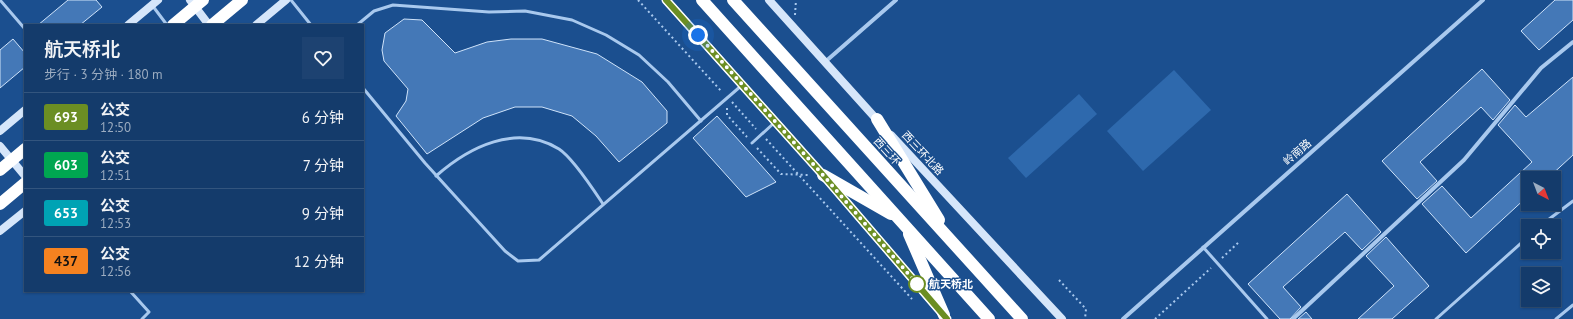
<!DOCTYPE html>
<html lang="zh">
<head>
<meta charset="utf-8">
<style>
	body { margin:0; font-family:"PT Sans","Noto Sans SC",sans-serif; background:#1d4271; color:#f1f3f6; height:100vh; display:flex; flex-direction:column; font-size:15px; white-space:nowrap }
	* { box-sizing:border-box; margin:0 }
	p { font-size:13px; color:#9dadc1 }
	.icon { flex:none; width:22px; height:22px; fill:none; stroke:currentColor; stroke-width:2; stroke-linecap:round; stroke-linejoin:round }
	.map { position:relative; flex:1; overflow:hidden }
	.details { position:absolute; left:24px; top:24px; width:340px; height:268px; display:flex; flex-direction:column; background:#143b6b; border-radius:0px; box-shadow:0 1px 3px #0004,0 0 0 1px #33557e }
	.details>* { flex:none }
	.badge { padding:0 8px; border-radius:3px; font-size:14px; line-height:26px }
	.needle { width:26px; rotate:138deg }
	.tools { position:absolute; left:1521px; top:171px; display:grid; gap:8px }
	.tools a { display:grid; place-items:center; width:40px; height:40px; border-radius:0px; background:#143b6b; box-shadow:0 1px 3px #0004,0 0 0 1px #33557e; font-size:20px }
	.you { position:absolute; width:20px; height:20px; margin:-10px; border:3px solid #fff; border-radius:50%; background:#1a73e8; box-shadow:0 0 0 6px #1a73e833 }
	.map>.badge { position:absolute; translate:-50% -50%; box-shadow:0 0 0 2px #fff }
	.round { display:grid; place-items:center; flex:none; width:42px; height:42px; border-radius:0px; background:#1d4271 }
	.headline { display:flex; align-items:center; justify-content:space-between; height:68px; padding:0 20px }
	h1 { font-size:19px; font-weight:600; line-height:30px }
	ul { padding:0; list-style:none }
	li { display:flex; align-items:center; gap:12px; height:48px; padding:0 20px; border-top:1px solid #33557e }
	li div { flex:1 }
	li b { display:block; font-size:15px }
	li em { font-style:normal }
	li .badge { min-width:44px; font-weight:700; text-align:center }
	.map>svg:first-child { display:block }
	.green { fill:#2e69ad }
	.building { fill:#4478b7; stroke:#cfe3fa }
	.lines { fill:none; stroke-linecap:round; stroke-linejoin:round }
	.path { stroke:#a9c9ee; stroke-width:2; stroke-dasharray:2 3; stroke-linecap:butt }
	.lane { stroke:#a9c9ee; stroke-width:3 }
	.street { stroke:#a9c9ee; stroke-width:4 }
	.secondary { stroke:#d6e6fa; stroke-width:8 }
	.highway { stroke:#fff; stroke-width:12 }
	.highway-bridge { stroke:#fff; stroke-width:12 }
	.line-casing { stroke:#fff; stroke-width:9 }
	.line { stroke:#6b8e23; stroke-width:6 }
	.walk { stroke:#fff; stroke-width:4; stroke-dasharray:0 7.2 }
	.stop-dot { fill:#fff; stroke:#6b8e23; stroke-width:2 }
	.labels { text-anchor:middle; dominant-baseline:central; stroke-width:3; stroke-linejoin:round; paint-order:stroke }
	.street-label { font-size:11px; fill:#fff; stroke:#1b4f8f }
	.stop-label { font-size:11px; font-weight:bold; fill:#fff; stroke:#1b4f8f; text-anchor:start }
</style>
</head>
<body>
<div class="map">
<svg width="1573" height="319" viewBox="0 0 1573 319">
	<rect width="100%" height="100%" fill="#1b4f8f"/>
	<!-- green -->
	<g class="green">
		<path d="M1174,70l37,40 -68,61 -36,-40z"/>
		<path d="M1079,94l18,20 -71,64 -18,-20z"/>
	</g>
	<!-- building -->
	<g class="building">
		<path d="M68,0h28l6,7 -22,18h-42z"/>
		<path d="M1555,0h18v20l-34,30 -18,-19z"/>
		<path d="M404,19l18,1 33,33 32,-11 24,-3h31l55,15 45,28 25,29v12l-48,39 -23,-26 -24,-20 -30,-9h-27l-32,11 -56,36 -31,-38 10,-15 2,-12 -24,-28 -2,-11 3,-17z"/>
		<path d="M13,39l12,14v14l-25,21v-38z"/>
		<path d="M1482,69l28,31 -17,20 -12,-13 -61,55 17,19 -20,18 -35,-38z"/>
		<path d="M1573,77v78l-25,23h-20v18l-62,57 -44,-49 20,-18 29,32 61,-56 -34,-37 17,-20 11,12z"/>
		<path d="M717,116l59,66 -30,15 -53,-59z"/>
		<path d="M1347,194l34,38 -19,18 -17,-18 -62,55 18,20 -11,12h-10l-32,-35z"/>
		<path d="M1386,237l43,49 -37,33h-34l36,-33 -28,-30z"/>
		<path d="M1306,312l6,7h-14z"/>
	</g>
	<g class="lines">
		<!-- path -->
		<g class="path">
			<path d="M638,0l84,92"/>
			<path d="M795,15l1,-15"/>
			<path d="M732,102l24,27"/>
			<path d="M727,108v7l20,22"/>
			<path d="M766,139l146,160"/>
			<path d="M757,148l24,26 28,1"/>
			<path d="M1222,258l18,-17"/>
			<path d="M1059,280l27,29 -1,10"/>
			<path d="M1155,319l56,-51"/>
		</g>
		<!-- lane -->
		<g class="lane">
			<path d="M0,0l25,29"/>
			<path d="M291,0l20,25"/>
			<path d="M152,5l15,20"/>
			<path d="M357,25l17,-14 19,-6 96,7 36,-1 47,9 34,15 33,20 29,27 33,39"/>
			<path d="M363,88l62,75 80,88 13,10 21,-1 202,-174"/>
			<path d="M752,143l22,-20"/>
			<path d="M436,176c33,-29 80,-53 123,-27 14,9 34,40 44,55"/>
			<path d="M1540,226l33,-25"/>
			<path d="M1203,247l64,72"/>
			<path d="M130,291l19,21 -7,7"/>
			<path d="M1436,319l92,-82"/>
			<path d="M1556,319l17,-14"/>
		</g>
		<!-- street -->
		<g class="street">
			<path d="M825,62l71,-62"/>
			<path d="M1123,319l360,-319"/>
			<path d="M1293,319l171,-159 77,-92 32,-26"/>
		</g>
		<!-- secondary -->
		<g class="secondary">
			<path d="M190,0l19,25"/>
			<path d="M666,0l157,175 115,134"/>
			<path d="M769,0l110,122"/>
			<path d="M128,25l30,-25"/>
			<path d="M256,25l30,-25"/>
			<path d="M0,131l25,-21"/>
			<path d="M891,135l171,184"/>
			<path d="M0,146l25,30"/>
			<path d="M0,231l25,-20"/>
		</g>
		<!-- highway -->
		<g class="highway">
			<path d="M702,0l287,319"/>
			<path d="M733,0l289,319"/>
			<path d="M212,25l30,-25"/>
			<path d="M877,119l62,101"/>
			<path d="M823,175l68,39"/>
			<path d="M0,204l25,-21"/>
			<path d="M909,234l35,81"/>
		</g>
		<!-- highway-bridge -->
		<g class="highway-bridge">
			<path d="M173,25l30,-25"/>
			<path d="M0,170l25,-21"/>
		</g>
	</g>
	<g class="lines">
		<defs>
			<path id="line" d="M666,0l157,175 124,144"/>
		</defs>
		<!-- line casing -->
		<use href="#line" class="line-casing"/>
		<!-- line -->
		<use href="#line" class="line"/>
		<!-- walk -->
		<path class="walk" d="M698,35l125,140 94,109"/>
	</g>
	<!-- markers -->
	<circle class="stop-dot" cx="917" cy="284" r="8"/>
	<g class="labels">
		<!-- street labels -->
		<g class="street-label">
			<text transform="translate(887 151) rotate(48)">西三环</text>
			<text transform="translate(1297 152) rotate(-41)">岭南路</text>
			<text transform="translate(923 153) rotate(47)">西三环北路</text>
		</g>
		<!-- stop labels -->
		<g class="stop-label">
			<text x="929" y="284">航天桥北</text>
		</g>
	</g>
</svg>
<div class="tools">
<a><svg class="needle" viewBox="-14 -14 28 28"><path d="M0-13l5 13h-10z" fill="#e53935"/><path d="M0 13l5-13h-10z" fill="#9dadc1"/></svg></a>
<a><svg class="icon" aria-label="locate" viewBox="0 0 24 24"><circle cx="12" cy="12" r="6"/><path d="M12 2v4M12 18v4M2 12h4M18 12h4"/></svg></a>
<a><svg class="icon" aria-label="layers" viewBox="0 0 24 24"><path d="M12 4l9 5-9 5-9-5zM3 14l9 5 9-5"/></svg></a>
</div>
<div class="you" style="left:698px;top:35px"></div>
<section class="details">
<div class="headline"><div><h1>航天桥北</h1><p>步行 · 3 分钟 · 180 m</p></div><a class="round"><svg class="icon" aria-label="heart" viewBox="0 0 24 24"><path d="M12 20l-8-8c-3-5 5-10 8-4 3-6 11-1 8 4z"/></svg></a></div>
<ul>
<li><span class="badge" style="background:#6b8e23;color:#fff">693</span><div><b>公交</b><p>12:50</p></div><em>6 分钟</em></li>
<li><span class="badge" style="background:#00a651;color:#fff">603</span><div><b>公交</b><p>12:51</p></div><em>7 分钟</em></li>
<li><span class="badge" style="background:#00a3b4;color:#fff">653</span><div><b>公交</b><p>12:53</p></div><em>9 分钟</em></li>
<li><span class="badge" style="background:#f58220;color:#111">437</span><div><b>公交</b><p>12:56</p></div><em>12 分钟</em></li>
</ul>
</section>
</div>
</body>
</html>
